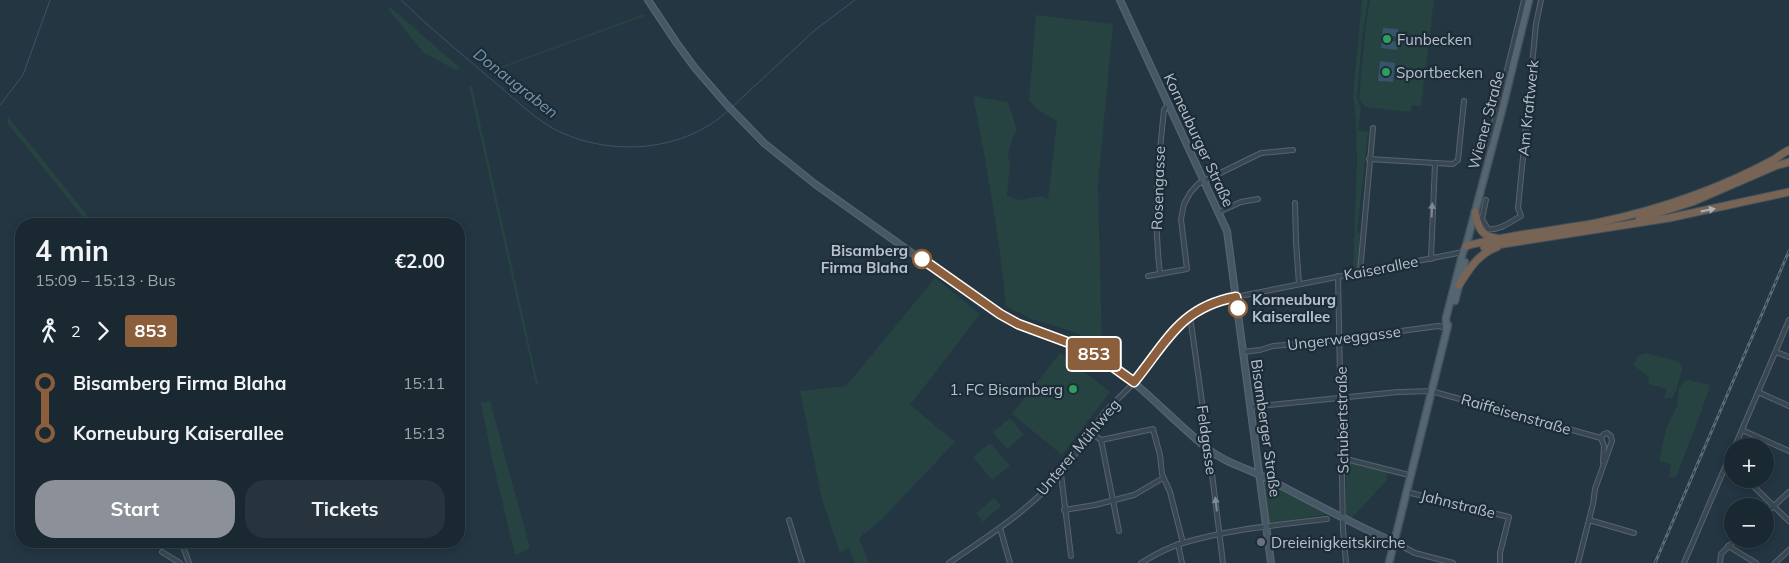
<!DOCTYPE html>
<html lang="en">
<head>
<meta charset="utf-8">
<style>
	body { margin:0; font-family:Mulish,sans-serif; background:#27343e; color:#f1f3f6; height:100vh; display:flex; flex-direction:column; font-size:19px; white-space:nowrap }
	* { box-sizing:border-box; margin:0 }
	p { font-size:16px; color:#9fa6ac }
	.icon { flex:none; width:28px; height:28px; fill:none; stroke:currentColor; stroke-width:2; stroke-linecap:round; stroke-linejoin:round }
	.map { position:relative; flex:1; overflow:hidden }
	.side { position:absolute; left:15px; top:218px; width:450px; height:330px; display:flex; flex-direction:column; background:#1a2832; border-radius:20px; box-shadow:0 2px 8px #0003,0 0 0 1px #38444d }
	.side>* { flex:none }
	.badge { padding:0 10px; border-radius:4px; font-size:18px; line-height:32px }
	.controls { position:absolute; left:1724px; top:438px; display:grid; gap:10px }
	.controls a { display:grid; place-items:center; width:50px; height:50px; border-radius:50%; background:#1a2832; box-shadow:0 2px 8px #0003,0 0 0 1px #38444d; font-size:25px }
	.map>.badge { position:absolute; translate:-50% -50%; box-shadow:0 0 0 2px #fff }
	.legs { display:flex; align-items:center; gap:8px; height:55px; padding:0 20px; font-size:16px }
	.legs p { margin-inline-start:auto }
	.summary { display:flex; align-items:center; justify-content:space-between; height:85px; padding:0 20px }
	h1 { font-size:28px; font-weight:700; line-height:38px }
	.cta { display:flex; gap:10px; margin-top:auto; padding:10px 20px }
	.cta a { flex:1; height:58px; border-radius:20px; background:#8c9099; color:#fff; font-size:20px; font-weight:700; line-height:58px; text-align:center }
	.cta a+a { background:#27343e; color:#f1f3f6 }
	ul { padding:0 20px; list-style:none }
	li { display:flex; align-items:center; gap:18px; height:50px; font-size:19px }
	li i { display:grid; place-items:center; width:8px; height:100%; margin:0 6px; background:currentColor }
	li i::after { content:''; width:12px; height:12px; margin:-6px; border:4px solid; border-radius:50%; background:#1a2832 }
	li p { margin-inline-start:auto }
	li:first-child i { background:linear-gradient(#0000 50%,currentColor 0) }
	li:last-child i { background:linear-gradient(currentColor 50%,#0000 0) }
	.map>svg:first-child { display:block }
	.green { fill:#264341 }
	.water { fill:#36556a }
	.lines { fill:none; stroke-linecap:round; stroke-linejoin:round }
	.stream { stroke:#36556a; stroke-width:1 }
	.street-casing { stroke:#56646f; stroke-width:6 }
	.secondary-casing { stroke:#56646f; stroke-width:8 }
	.primary-casing { stroke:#45535d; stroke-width:9 }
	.highway-casing { stroke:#43515c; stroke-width:9 }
	.street { stroke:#384751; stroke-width:4 }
	.secondary { stroke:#465765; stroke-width:5.5 }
	.primary { stroke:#566671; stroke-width:6 }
	.highway { stroke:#786454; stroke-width:7 }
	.rail-casing { stroke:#5a6c78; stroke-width:3 }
	.rail { stroke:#1d2c36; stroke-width:1; stroke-dasharray:4; stroke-linecap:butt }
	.oneway { fill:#7d8a95 }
	.oneway2 { fill:#acb3ba }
	.line-1-casing { stroke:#fff; stroke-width:11 }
	.line-1 { stroke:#8b5e3c; stroke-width:8 }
	.leisure-dot { fill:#2e9e5b; stroke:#1d2c36; stroke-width:2 }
	.stop-1-dot { fill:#fff; stroke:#8b5e3c; stroke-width:2.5 }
	.worship-dot { fill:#6b7280; stroke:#1d2c36; stroke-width:2 }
	.labels { text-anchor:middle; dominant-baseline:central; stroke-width:4.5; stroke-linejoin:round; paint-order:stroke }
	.poi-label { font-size:15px; fill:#b5c1cc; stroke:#1d2c36; text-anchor:start }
	.street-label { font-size:15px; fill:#b5c1cc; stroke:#1d2c36 }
	.stop-label { font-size:15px; font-weight:bold; fill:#b5c1cc; stroke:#1d2c36; text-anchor:end }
	.water-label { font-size:16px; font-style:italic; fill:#7298b1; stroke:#1d2c36 }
</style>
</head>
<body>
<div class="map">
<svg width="1789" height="563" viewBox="0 0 1789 563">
	<rect width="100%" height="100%" fill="#233642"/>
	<!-- green -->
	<g class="green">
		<path d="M1362,0h6l-6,38 -5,60 4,11 -3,21 10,2 -11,101h3l-2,36 -5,1 4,-106 -1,-42 -3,-26z"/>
		<path d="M1370,0h64l-13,106 -9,-1 -2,7 -45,-5 -6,-8 7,-76z"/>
		<path d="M390,7l69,60 -3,3 -32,-17 -36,-44z"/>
		<path d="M644,14l1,2 -143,52 -2,-1z"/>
		<path d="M1036,15l77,9 -15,160 4,164 -25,-15 -45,-14 -26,-13c-7,-71 -19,-140 -33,-210l35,6 9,28 -5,9 -4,16 2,10 -3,31 13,4 21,-4 7,3 9,-78 -19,-11 -9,-10z"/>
		<path d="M469,86h3l66,298 -2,1z"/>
		<path d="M8,117l80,99 4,8h-6v-3l-78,-97z"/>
		<path d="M935,278l45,36 -70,91 45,37 -73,77 -23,19 10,25h-14l-6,-15 -9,5 -18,-54 -22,-108 46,-5z"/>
		<path d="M1060,353l50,39 -48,63 -50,-41z"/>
		<path d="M1645,353l32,8 4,4 1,4 -6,22 -4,7 -8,1 3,-10 -19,-5 1,-7 -16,-12 5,-9z"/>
		<path d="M1688,380l22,5 -8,25 -26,67h-7l2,-13 -12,-3 7,-32 11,-23 2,-18 4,-5z"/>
		<path d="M490,401l40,147 -15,7 -23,-96 -11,-56z"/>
		<path d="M1010,418l14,17 -17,14 -14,-17z"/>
		<path d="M990,443l20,23 -18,14 -19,-23z"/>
		<path d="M1346,461l43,11 -3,6 1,2 -36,39 -5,-2z"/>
		<path d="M1263,480l66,34 -61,10z"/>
		<path d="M994,498l7,8 -18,16 -7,-9z"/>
	</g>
	<!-- water -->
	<g class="water">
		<path d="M1383,28l15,1v8l-5,-1 -1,5 6,1 -1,8 -16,-2z"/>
		<path d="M1380,61l15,2 -2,19 -15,-1z"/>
	</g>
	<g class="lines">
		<!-- stream -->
		<g class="stream">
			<path d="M401,0c31,30 64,57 97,85 19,16 38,35 60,46 54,26 126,21 171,-21"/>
			<path d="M0,105l23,-30 27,-75"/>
			<path d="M731,108l84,-78 40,-30"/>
		</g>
		<defs>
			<g id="street">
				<path d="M1492,146l-3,-2 35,-144"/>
				<path d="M1369,159l66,4 -4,96"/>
				<path d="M1435,163l18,1 5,-4 6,-59"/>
				<path d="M1486,200l-4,19 6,10c11,2 24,-8 33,-13l-3,-8 18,-184 5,-24"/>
				<path d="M1295,203l1,39 3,42"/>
				<path d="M1219,212l22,-10 17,-3"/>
				<path d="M1360,272l13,-144"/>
				<path d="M1160,273c-7,-56 -2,-107 4,-163l4,-6"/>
				<path d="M1148,276l39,-7 -6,-50 3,-15 6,-11 8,-9 63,-31 32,-3"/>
				<path d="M1338,276l5,253 3,34"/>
				<path d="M1190,316l22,158 11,89"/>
				<path d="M1243,352l17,-2 13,-4 46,-4 119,-16 8,2"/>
				<path d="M1776,352l13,5"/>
				<path d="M1401,392l30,-1 170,47 3,8 -1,16"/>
				<path d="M1758,392l31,14"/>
				<path d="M1250,407l148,-15"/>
				<path d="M1742,430l47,21"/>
				<path d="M1090,432l11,8 52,-11 7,26 2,19 8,18 13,51"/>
				<path d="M1101,440l18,91"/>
				<path d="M1735,446l54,-126"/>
				<path d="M1342,458l63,16"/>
				<path d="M1061,474l10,82"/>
				<path d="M1746,479l43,42"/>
				<path d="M1407,492l102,25 -9,36v10"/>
				<path d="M1064,510l31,-5 39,-10 29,-17"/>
				<path d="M1765,514l24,-22"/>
				<path d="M789,520l13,43"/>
				<path d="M1589,520l45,13"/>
				<path d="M1000,528l10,35"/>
				<path d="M181,541l8,22"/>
				<path d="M1394,542l21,11 38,10"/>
				<path d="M1178,544l4,19"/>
				<path d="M1728,546l28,17"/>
				<path d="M162,552l18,11"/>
				<path d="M949,563c39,-27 81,-53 112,-90 16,-19 28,-41 44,-61 10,-11 22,-21 32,-33 25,-32 42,-65 83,-79l243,-48"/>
				<path d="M1141,563c13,-8 28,-16 42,-20 46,-14 96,-18 144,-24"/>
				<path d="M1578,563l15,-59 2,-15 17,-48 -1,-5 -4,-3 -3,1 -3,4"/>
				<path d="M1684,563l48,-112"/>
				<path d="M1720,563l1,-9 15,-15"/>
				<path d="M1775,563l14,-13"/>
			</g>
			<g id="secondary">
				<path d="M648,0l28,42 19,26 32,37 37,38 51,41 177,126c34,21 75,27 110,49 39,25 70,61 106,90 17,14 39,19 58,29 43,22 84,45 128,64"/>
				<path d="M1120,0l107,231 44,332"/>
			</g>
			<g id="primary">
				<path d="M1455,301l10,-39"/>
				<path d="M1446,328v-10l17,-66 3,-6 36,-136 27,-110"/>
				<path d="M1389,563l59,-238"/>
			</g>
			<g id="highway">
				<path d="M1475,212c3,14 5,24 21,26"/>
				<path d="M1639,219l53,-17 83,-36 14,-4"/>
				<path d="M1466,246c44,-12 90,-15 135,-24 60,-13 118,-33 172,-62 5,-3 10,-7 16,-10"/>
				<path d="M1484,247l185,-29 120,-26"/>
				<path d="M1459,285c11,-17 19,-31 38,-38"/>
			</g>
		</defs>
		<!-- street casing -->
		<use href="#street" class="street-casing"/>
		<!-- secondary casing -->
		<use href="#secondary" class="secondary-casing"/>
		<!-- primary casing -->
		<use href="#primary" class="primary-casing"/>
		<!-- highway casing -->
		<use href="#highway" class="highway-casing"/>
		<!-- street -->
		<use href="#street" class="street"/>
		<!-- secondary -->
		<use href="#secondary" class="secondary"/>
		<!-- primary -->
		<use href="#primary" class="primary"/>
		<!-- highway -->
		<use href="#highway" class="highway"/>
		<defs>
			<path id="rail" d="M1655,563l134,-312"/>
		</defs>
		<!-- rail casing -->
		<use href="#rail" class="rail-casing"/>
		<!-- rail -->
		<use href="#rail" class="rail"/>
	</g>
	<!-- one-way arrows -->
	<defs><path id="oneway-solid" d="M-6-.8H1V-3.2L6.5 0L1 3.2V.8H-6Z" transform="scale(1.25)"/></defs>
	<g class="oneway">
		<use href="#oneway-solid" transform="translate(1432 210) rotate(-87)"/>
		<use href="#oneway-solid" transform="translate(1216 504) rotate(-97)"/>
	</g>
	<use class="oneway2" href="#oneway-solid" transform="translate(1708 210) rotate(-11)"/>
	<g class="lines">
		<defs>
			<path id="line-1" d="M922,259l78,55 18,10 65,24 26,16 25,18c32,-39 46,-75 102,-85l2,11"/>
		</defs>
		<!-- line-1 casing -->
		<use href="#line-1" class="line-1-casing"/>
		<!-- line-1 -->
		<use href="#line-1" class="line-1"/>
	</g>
	<!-- markers -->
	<g class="leisure-dot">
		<circle cx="1387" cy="39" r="5"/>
		<circle cx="1386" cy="72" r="5"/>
		<circle cx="1073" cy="389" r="5"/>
	</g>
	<g class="stop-1-dot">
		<circle cx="922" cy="259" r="9"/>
		<circle cx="1238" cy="308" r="9"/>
	</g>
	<circle class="worship-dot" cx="1261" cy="542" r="5"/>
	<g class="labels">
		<!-- poi labels -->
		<g class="poi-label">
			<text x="1397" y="39">Funbecken</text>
			<text x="1396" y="72">Sportbecken</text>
			<text x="1063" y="389" text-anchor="end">1. FC Bisamberg</text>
			<text x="1271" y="542">Dreieinigkeitskirche</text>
		</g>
		<!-- street labels -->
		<g class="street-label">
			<text transform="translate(1528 108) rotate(-84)">Am Kraftwerk</text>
			<text transform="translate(1486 120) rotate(-75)">Wiener Straße</text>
			<text transform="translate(1199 140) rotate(65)">Korneuburger Straße</text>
			<text transform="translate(1158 188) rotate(-88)">Rosengasse</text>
			<text transform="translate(1381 268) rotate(-11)">Kaiserallee</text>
			<text transform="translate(1344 338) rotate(-7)">Ungerweggasse</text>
			<text transform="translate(1516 414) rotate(16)">Raiffeisenstraße</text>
			<text transform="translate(1342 420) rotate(-91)">Schubertstraße</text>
			<text transform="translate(1266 428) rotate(82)">Bisamberger Straße</text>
			<text transform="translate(1207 440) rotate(82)">Feldgasse</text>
			<text transform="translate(1078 447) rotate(-50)">Unterer Mühlweg</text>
			<text transform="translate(1458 504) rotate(14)">Jahnstraße</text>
		</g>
		<!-- stop labels -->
		<g class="stop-label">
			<text x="908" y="250">Bisamberg<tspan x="908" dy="17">Firma Blaha</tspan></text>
			<text x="1252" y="299" text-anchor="start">Korneuburg<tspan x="1252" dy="17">Kaiserallee</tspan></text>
		</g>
		<!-- water labels -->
		<g class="water-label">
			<text transform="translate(516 83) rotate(38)">Donaugraben</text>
		</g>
	</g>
</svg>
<div class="controls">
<a>+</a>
<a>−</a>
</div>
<b class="badge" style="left:1094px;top:354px;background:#8b5e3c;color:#fff">853</b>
<section class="side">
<div class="summary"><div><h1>4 min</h1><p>15:09 – 15:13 · Bus</p></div><b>€2.00</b></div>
<div class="legs"><svg class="icon" aria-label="walk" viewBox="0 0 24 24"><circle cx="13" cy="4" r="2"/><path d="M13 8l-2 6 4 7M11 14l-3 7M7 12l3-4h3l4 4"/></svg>2<svg class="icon" aria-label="forward" viewBox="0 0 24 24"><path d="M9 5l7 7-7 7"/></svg><b class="badge" style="background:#8b5e3c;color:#fff">853</b></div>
<ul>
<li><i style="color:#8b5e3c"></i><b>Bisamberg Firma Blaha</b><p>15:11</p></li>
<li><i style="color:#8b5e3c"></i><b>Korneuburg Kaiserallee</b><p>15:13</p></li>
</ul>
<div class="cta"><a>Start</a><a>Tickets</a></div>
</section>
</div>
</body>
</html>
